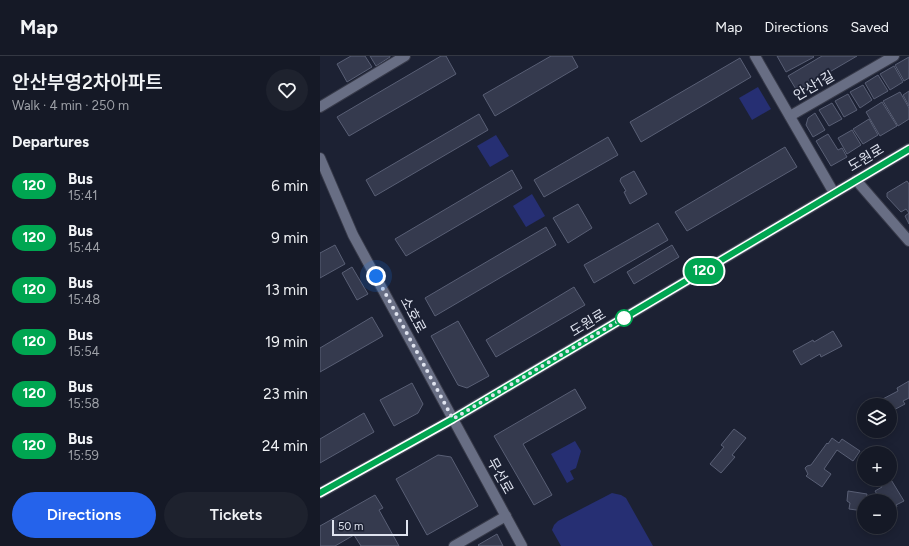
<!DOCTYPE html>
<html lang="en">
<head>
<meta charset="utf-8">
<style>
	body { margin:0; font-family:Figtree,"Noto Sans KR",sans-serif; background:#1e222e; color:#f1f3f6; height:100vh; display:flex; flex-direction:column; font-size:15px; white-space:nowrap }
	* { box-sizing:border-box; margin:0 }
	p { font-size:13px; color:#9da0a7 }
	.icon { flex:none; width:22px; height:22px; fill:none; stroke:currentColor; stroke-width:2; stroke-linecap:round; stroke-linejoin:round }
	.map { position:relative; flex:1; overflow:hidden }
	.details { display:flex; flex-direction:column; background:#151926; width:320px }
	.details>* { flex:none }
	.badge { padding:0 8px; border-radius:13px; font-size:14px; line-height:26px }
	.controls { position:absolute; left:537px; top:342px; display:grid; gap:8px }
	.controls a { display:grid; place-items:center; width:40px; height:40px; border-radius:50%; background:#151926; box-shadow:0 2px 10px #0003,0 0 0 1px #343843; font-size:20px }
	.scale { position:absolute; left:12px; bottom:10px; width:76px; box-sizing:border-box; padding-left:4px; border:2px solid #dfe3ef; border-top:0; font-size:11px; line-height:14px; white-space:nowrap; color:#dfe3ef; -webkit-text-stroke:3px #1c2133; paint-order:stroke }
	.you { position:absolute; width:20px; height:20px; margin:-10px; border:3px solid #fff; border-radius:50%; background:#1a73e8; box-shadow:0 0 0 6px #1a73e833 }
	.map>.badge { position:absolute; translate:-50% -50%; box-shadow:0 0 0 2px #fff }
	h2 { padding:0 12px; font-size:15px; line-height:36px }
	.round { display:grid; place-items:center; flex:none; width:42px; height:42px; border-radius:21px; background:#1e222e }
	.headline { display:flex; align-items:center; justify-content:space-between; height:68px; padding:0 12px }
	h1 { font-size:19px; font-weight:600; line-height:30px }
	.cta { display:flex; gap:8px; margin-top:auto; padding:8px 12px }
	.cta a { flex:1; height:46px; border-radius:24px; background:#2563eb; color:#fff; font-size:16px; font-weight:600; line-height:46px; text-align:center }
	.cta a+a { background:#1e222e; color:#f1f3f6 }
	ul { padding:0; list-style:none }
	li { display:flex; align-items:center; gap:12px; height:52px; padding:0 12px }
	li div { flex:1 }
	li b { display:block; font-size:15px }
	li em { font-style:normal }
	li .badge { min-width:44px; font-weight:700; text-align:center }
	header { display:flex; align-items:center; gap:24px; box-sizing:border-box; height:56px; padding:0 20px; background:#151926; border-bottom:1px solid #343843 }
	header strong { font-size:19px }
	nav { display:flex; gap:22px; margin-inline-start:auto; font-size:14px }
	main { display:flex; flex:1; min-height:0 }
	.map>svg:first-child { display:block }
	.green { fill:#262f73 }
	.building { fill:#353a4e; stroke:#595f75 }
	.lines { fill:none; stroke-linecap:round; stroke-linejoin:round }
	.minor-casing { stroke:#373a49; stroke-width:12 }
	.minor { stroke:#686e84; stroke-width:10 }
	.line-casing { stroke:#fff; stroke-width:9 }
	.line { stroke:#00a651; stroke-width:6 }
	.walk { stroke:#dfe3ef; stroke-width:4; stroke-dasharray:0 7.2 }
	.stop-dot { fill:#fff; stroke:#00a651; stroke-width:2 }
	.labels { text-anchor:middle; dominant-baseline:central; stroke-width:3.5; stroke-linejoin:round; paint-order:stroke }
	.street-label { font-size:14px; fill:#dfe3ef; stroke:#1c2133 }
</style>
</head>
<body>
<header>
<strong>Map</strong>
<nav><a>Map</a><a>Directions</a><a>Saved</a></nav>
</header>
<main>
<section class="details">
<div class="headline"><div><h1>안산부영2차아파트</h1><p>Walk · 4 min · 250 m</p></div><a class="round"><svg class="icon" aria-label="heart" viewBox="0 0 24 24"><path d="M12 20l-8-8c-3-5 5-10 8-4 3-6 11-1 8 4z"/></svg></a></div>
<h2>Departures</h2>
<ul>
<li><span class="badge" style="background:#00a651;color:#fff">120</span><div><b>Bus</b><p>15:41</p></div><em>6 min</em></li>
<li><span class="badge" style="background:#00a651;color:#fff">120</span><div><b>Bus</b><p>15:44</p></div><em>9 min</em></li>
<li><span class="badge" style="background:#00a651;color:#fff">120</span><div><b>Bus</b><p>15:48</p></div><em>13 min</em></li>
<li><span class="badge" style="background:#00a651;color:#fff">120</span><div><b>Bus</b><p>15:54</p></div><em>19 min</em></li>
<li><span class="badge" style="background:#00a651;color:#fff">120</span><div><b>Bus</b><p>15:58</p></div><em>23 min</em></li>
<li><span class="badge" style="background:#00a651;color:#fff">120</span><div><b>Bus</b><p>15:59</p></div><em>24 min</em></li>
</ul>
<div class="cta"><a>Directions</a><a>Tickets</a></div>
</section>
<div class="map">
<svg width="589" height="490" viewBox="0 0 589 490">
	<rect width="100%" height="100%" fill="#1c2133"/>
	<!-- green -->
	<g class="green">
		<path d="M438,31l13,22 -19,11 -13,-22z"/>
		<path d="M176,79l13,21 -19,11 -13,-21z"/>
		<path d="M212,138l13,22 -19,11 -13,-21z"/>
		<path d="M255,385l6,10 -5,17 -6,3 4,8 -7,4 -16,-29z"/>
		<path d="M292,437l9,2 5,3 27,48h-92l-9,-16 2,-5 4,-4z"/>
	</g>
	<!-- building -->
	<g class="building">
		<path d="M31,0h14l7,11 -25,15 -10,-18z"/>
		<path d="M50,0h20v1l-14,9z"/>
		<path d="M121,0h5l10,18 -107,62 -12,-19z"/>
		<path d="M231,0h21l6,11 -83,49 -12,-21z"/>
		<path d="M457,0h36l1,1 -28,15z"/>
		<path d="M502,0h35l-60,35 -9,-15z"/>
		<path d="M589,1v21l-5,3 -9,-16z"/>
		<path d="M420,2l11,19 -110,65 -11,-20z"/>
		<path d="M574,10l9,16 -13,8 -10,-16z"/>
		<path d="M558,19l10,16 -14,8 -9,-16z"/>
		<path d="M543,29l9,15 -12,8 -10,-16z"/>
		<path d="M589,35v15l-6,-11z"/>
		<path d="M580,36l9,16v11l-11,7 -15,-25z"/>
		<path d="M528,38l9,16 -13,7 -9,-16z"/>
		<path d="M562,46l15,24 -17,10 -14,-24z"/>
		<path d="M512,47l10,16 -13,7 -10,-16z"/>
		<path d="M495,57l10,17 -12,7 -7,-12 2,-7z"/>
		<path d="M159,58l9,16 -113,66 -9,-16z"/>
		<path d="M549,63l9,16 -15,9 -10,-15z"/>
		<path d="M532,74l9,15 -14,9 -9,-16z"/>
		<path d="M508,78l10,16 4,-2 5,9 -16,9 -15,-25z"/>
		<path d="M288,81l10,18 -74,42 -10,-17z"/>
		<path d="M465,91l12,20 -110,64 -12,-19z"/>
		<path d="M192,114l10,18 -116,68 -11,-17z"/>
		<path d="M314,115l13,23 -17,10 -6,-12 2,-1 -6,-10 1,-3z"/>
		<path d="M587,125l2,3v40l-4,-8 4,-3 -3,-4 -5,3 -14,-15v-4z"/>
		<path d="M258,148l14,24 -24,15 -15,-25z"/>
		<path d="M338,167l10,17 -74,43 -10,-18z"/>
		<path d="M226,171l10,18 -121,71 -10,-18z"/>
		<path d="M15,189l10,19 -25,14v-25z"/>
		<path d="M352,189l7,12 -45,27 -7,-12z"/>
		<path d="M32,211l16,27 -11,6 -15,-27z"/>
		<path d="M254,231l11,18 -89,52 -10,-17z"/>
		<path d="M52,261l11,19 -63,36v-24z"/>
		<path d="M138,265l31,55 -22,12 -9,-3 -27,-49z"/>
		<path d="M513,275l9,15 -21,11 -1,-3 -19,11 -8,-14 20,-11 1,2z"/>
		<path d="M589,325v17l-6,3 2,3 -15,8v-7h-11l-2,-3 21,-11 -1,-3z"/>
		<path d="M92,327l11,21 -5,9 -24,13 -14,-26z"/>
		<path d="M255,333l11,19 -63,36 29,51 -18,10 -40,-69z"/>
		<path d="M44,357l10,19 -54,31v-24z"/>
		<path d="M414,373l12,9 -14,17 3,2 -14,16 -11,-9 14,-17 -3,-2z"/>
		<path d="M512,382l7,5 3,-4 18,12 -7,10 -16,-11 -13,19 7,5 -9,13 -16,-11 2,-2 -3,-6 2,-2 4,-1 16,-22 1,1z"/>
		<path d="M118,399l13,2 27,49 -51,29 -31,-56z"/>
		<path d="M570,422l14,23 -8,4 1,2 -7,4v-10h-9l-6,-10 7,-4 -2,-3z"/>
		<path d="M528,435l19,3 -1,7h-2v10l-15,-2 1,-6 -3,-2z"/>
		<path d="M55,439l8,13 -4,2 20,36h-38l-7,-11 -19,11h-15v-20z"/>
		<path d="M177,478l6,12h-24l-1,-1z"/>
	</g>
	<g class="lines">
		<defs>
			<g id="minor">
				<path d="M435,0l79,137"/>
				<path d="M0,51l85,-51"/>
				<path d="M470,60l104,-60"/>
				<path d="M0,102l33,77 169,311"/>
				<path d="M536,124l53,61"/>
				<path d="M0,437l133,-74 456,-270"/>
				<path d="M134,490l52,-30"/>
			</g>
		</defs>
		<!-- minor casing -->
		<use href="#minor" class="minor-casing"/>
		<!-- minor -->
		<use href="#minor" class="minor"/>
	</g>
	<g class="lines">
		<defs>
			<path id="line" d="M0,437l133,-74 456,-270"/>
		</defs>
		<!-- line casing -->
		<use href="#line" class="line-casing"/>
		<!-- line -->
		<use href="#line" class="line"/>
		<!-- walk -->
		<path class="walk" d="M56,220l77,143 177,-105 -6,4"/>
	</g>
	<!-- markers -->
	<circle class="stop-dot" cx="304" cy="262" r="8"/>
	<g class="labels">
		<!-- street labels -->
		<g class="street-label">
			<text transform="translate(494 30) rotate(-30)">안산1길</text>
			<text transform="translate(546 102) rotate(-31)">도원로</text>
			<text transform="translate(93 259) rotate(62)">소호로</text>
			<text transform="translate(268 267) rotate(-31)">도원로</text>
			<text transform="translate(180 420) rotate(61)">무선로</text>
		</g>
	</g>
</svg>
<div class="controls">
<a><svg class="icon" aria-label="layers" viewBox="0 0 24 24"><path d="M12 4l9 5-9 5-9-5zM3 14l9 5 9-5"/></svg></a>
<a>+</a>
<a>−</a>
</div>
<div class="scale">50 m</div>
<div class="you" style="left:56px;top:220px"></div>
<b class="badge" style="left:384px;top:215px;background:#00a651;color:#fff">120</b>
</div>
</main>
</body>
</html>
